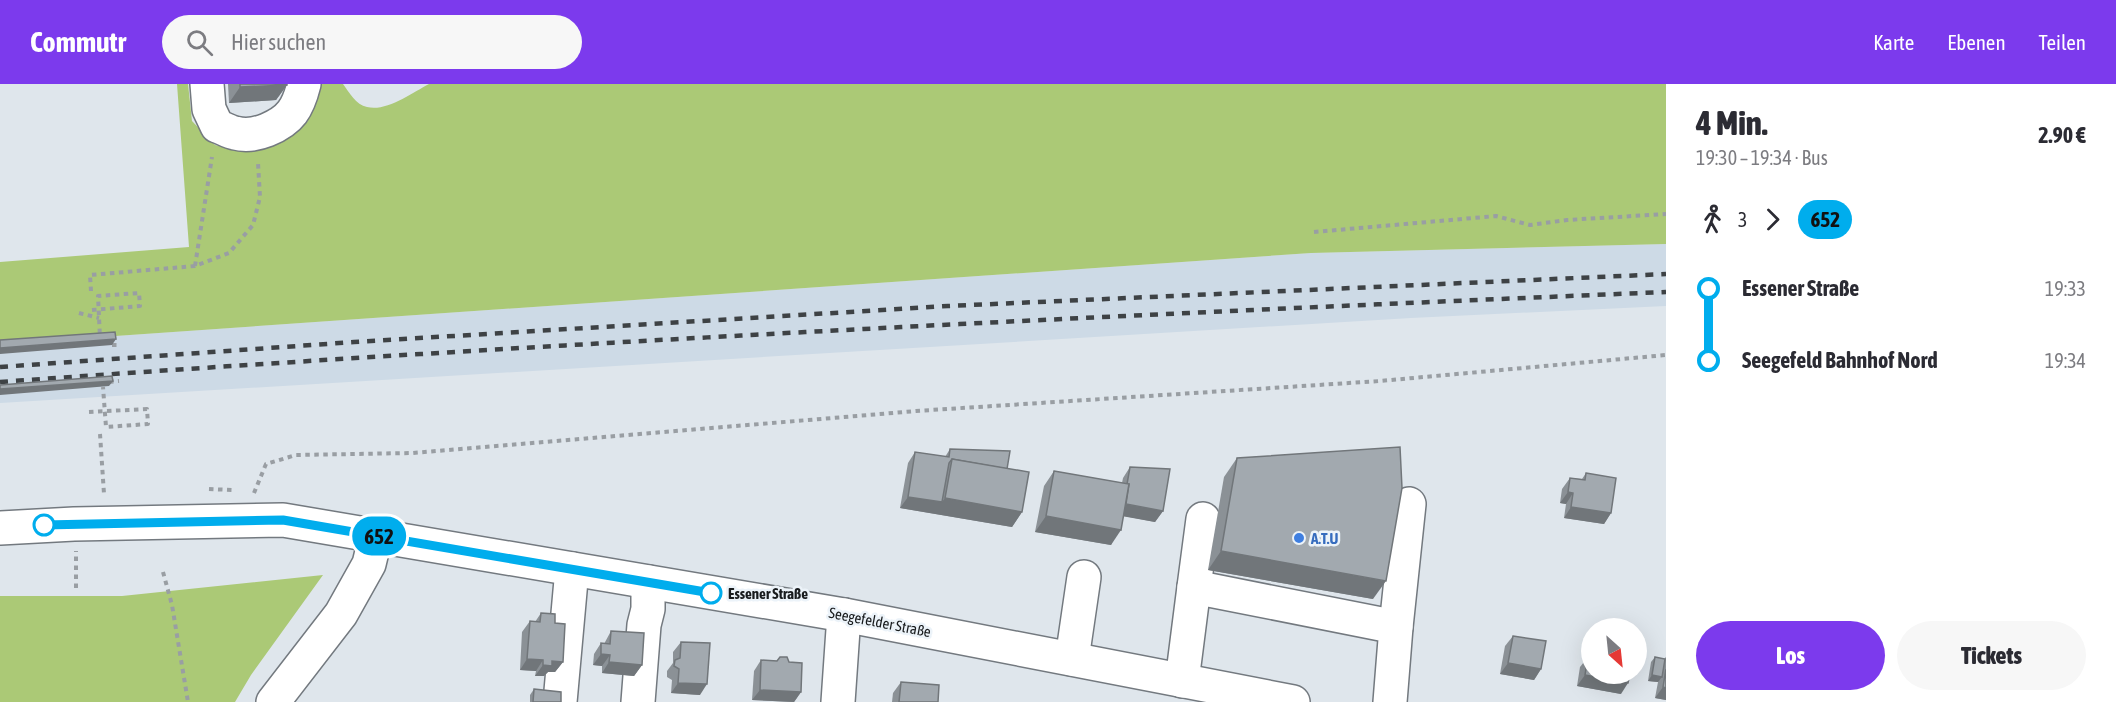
<!DOCTYPE html>
<html lang="de">
<head>
<meta charset="utf-8">
<style>
	body { margin:0; font-family:"Asap Condensed",sans-serif; background:#f7f7f7; color:#2b2b33; height:100vh; display:flex; flex-direction:column; font-size:22px; white-space:nowrap }
	* { box-sizing:border-box; margin:0 }
	p { font-size:20px; color:#7c7c81 }
	.icon { flex:none; width:33px; height:33px; fill:none; stroke:currentColor; stroke-width:2; stroke-linecap:round; stroke-linejoin:round }
	.map { position:relative; flex:1; overflow:hidden }
	.sheet { display:flex; flex-direction:column; background:#fff; width:450px }
	.sheet>* { flex:none }
	.badge { padding:0 12px; border-radius:20px; font-size:21px; line-height:39px }
	.needle { width:39px; rotate:153deg }
	.fabs { position:absolute; left:1581px; top:534px; display:grid; gap:12px }
	.fabs a { display:grid; place-items:center; width:66px; height:66px; border-radius:50%; background:#fff; box-shadow:0 6px 24px #0002; font-size:30px }
	.map>.badge { position:absolute; translate:-50% -50%; box-shadow:0 0 0 3px #fff }
	.legs { display:flex; align-items:center; gap:9px; height:66px; padding:0 30px; font-size:20px }
	.legs p { margin-inline-start:auto }
	.summary { display:flex; align-items:center; justify-content:space-between; height:102px; padding:0 30px }
	h1 { font-size:33px; font-weight:800; line-height:45px }
	.primary-button { display:flex; gap:12px; margin-top:auto; padding:12px 30px }
	.primary-button a { flex:1; height:69px; border-radius:36px; background:#7c3aed; color:#fff; font-size:24px; font-weight:800; line-height:69px; text-align:center }
	.primary-button a+a { background:#f7f7f7; color:#2b2b33 }
	ul { padding:0 30px; list-style:none }
	li { display:flex; align-items:center; gap:21px; height:72px; font-size:22px }
	li i { display:grid; place-items:center; width:9px; height:100%; margin:0 8px; background:currentColor }
	li i::after { content:''; width:15px; height:15px; margin:-8px; border:4px solid; border-radius:50%; background:#fff }
	li p { margin-inline-start:auto }
	li:first-child i { background:linear-gradient(#0000 50%,currentColor 0) }
	li:last-child i { background:linear-gradient(currentColor 50%,#0000 0) }
	header { display:flex; align-items:center; gap:36px; box-sizing:border-box; height:84px; padding:0 30px; background:#7c3aed; color:#fff }
	header strong { font-size:28px }
	nav { display:flex; gap:33px; margin-inline-start:auto; font-size:21px }
	.search { width:420px; height:54px; background:#f7f7f7; display:flex; align-items:center; gap:15px; box-sizing:border-box; padding:0 21px; border-radius:33px; color:#7c7c81; font-size:22px }
	main { display:flex; flex:1; min-height:0 }
	.map>svg:first-child { display:block }
	.built { fill:#cddae6 }
	.green { fill:#abc976 }
	.lines { fill:none; stroke-linecap:round; stroke-linejoin:round }
	.minor-casing { stroke:#73797f; stroke-width:36 }
	.path { stroke:#999ea3; stroke-width:4; stroke-dasharray:4.5 4.5; stroke-linecap:butt }
	.minor { stroke:#fff; stroke-width:33 }
	.rail { stroke:#3e4245; stroke-width:4.5; stroke-dasharray:8 8; stroke-linecap:butt }
	.wall { fill:#8b9196 }
	.shaded-wall { fill:#71767a }
	.building { fill:#a2a9af; stroke:#71767a; stroke-width:1.5 }
	.line-1-casing { stroke:#fff; stroke-width:14 }
	.line-1 { stroke:#00aded; stroke-width:9 }
	.stop-1-dot { fill:#fff; stroke:#00aded; stroke-width:3 }
	.shop-dot { fill:#3f7fe0; stroke:#ecf3f9; stroke-width:2 }
	.labels { text-anchor:middle; dominant-baseline:central; stroke-width:5; stroke-linejoin:round; paint-order:stroke }
	.shop-label { font-size:15px; font-weight:bold; fill:#366cbe; stroke:#ecf3f9; text-anchor:start }
	.stop-label { font-size:15px; font-weight:bold; fill:#181b1d; stroke:#ecf3f9; text-anchor:start }
	.street-label { font-size:15px; fill:#181b1d; stroke:#ecf3f9 }
</style>
</head>
<body>
<header>
<strong>Commutr</strong>
<div class="search"><svg class="icon" aria-label="search" viewBox="0 0 24 24"><circle cx="10" cy="10" r="6"/><path d="M15 15l6 6"/></svg>Hier suchen</div>
<nav><a>Karte</a><a>Ebenen</a><a>Teilen</a></nav>
</header>
<main>
<div class="map">
<svg width="1666" height="618" viewBox="0 0 1666 618">
	<rect width="100%" height="100%" fill="#dfe6ec"/>
	<!-- built -->
	<path class="built" d="M1666,160v62l-255,12 -1411,85v-59l1311,-91z"/>
	<!-- green -->
	<g class="green">
		<path d="M177,0h11l4,37 23,24 25,6 24,-3 43,-26 9,-22 1,-16h26c6,8 13,21 24,23 19,5 45,-14 62,-23h1237v160l-355,9 -1311,91v-82l189,-15z"/>
		<path d="M323,491l-72,100 -16,27h-235v-106h122z"/>
	</g>
	<g class="lines">
		<defs>
			<g id="minor">
				<path d="M207,0l2,25 8,17c6,2 12,6 18,7 11,3 22,1 32,-3 24,-10 31,-22 37,-46"/>
				<path d="M0,444l74,-4 209,-4 561,95 449,87"/>
				<path d="M1194,503l9,-68"/>
				<path d="M1396,543l13,-123"/>
				<path d="M1072,575l12,-82"/>
				<path d="M1182,597l12,-94 202,40 -6,75"/>
				<path d="M273,618l68,-88 28,-50 7,-29"/>
				<path d="M560,618l12,-133"/>
				<path d="M638,618l6,-77 4,-16v-27"/>
				<path d="M838,618l6,-87"/>
			</g>
		</defs>
		<!-- minor casing -->
		<use href="#minor" class="minor-casing"/>
		<!-- path -->
		<g class="path">
			<path d="M1314,148l182,-16 34,9 37,-5 99,-6"/>
			<path d="M195,182l17,-109"/>
			<path d="M91,207l-1,-16 105,-9 34,-13 24,-28 7,-28 -2,-34"/>
			<path d="M92,226l48,-4 -1,-13 -41,3 2,42"/>
			<path d="M79,229l20,5"/>
			<path d="M112,261h9"/>
			<path d="M109,298l10,-1"/>
			<path d="M89,328l58,-3 1,15 -42,3 -3,-40"/>
			<path d="M100,350l4,60h-2"/>
			<path d="M209,405l23,1"/>
			<path d="M254,409l12,-29 30,-9 116,-2 504,-42 464,-30 286,-26"/>
			<path d="M163,488l9,33 16,97"/>
			<path d="M76,504v-37"/>
		</g>
		<!-- minor -->
		<use href="#minor" class="minor"/>
		<!-- rail -->
		<g class="rail">
			<path d="M0,283l354,-25 594,-36 718,-32"/>
			<path d="M0,298c555,-40 1110,-67 1666,-90"/>
		</g>
	</g>
	<!-- wall -->
	<g class="wall">
		<path d="M228,0h59v1l-11,15 -47,3z"/>
		<path d="M950,365l57,20 15,43 -10,15 -112,-19 8,-45 7,-11 30,5z"/>
		<path d="M1237,374l136,141 -165,-29 16,-93z"/>
		<path d="M1130,383l33,44 -8,11 -31,-6 -13,29 -76,-13 9,-46 10,-15 68,12 1,-5z"/>
		<path d="M1586,389l25,40 -7,11 -40,-6 2,-14 -6,-1 2,-14 8,-11 12,1z"/>
		<path d="M541,529l14,10 8,39 -8,10h-7l-4,4h-9l1,-5 -16,-1 2,-38 8,-11 5,1z"/>
		<path d="M611,547l31,34 -8,11 -32,-3v-7l-9,-1 1,-11 7,-11 3,1z"/>
		<path d="M1513,552l28,33 -7,11 -34,-6 5,-28z"/>
		<path d="M681,558l19,53 -29,-2 1,-13 -5,-3v-6l6,-8v-11z"/>
		<path d="M1588,573l33,37 -44,-8 3,-19z"/>
		<path d="M1655,573l9,2 2,-2v43l-11,-2 3,-16 -10,-1 3,-19z"/>
		<path d="M761,576l16,1 24,31 -7,10 -42,-2 2,-29z"/>
		<path d="M901,598l37,20h-46l1,-9z"/>
		<path d="M534,605l27,13h-31v-7z"/>
	</g>
	<!-- shaded-wall -->
	<g class="shaded-wall">
		<path d="M287,1l-11,15 -47,3 11,-16z"/>
		<path d="M116,255l-4,6 -112,9v-6z"/>
		<path d="M113,297l-4,5 -109,9v-6z"/>
		<path d="M1568,408l5,1 -7,11 -6,-1z"/>
		<path d="M908,413l34,5 3,-4 77,14 -10,15 -112,-19z"/>
		<path d="M1124,420l39,7 -8,11 -39,-7z"/>
		<path d="M1571,423l40,6 -7,11 -40,-6z"/>
		<path d="M1046,432l75,14 -10,15 -76,-13z"/>
		<path d="M1221,467l165,30 -13,18 -165,-29z"/>
		<path d="M601,570l9,1 -8,11 -9,-1z"/>
		<path d="M527,575l16,1 -7,11 -16,-1z"/>
		<path d="M552,577l11,1 -8,10h-7l-4,4h-9l8,-11z"/>
		<path d="M609,578l33,3 -8,11 -32,-3z"/>
		<path d="M1508,579l33,6 -7,11 -34,-6z"/>
		<path d="M1585,591l43,8 -7,11 -44,-8z"/>
		<path d="M1652,591l10,2 -4,5 -10,-1z"/>
		<path d="M678,599l29,1 -7,11 -29,-2z"/>
		<path d="M1663,603l3,1v12l-11,-2z"/>
		<path d="M760,606l41,2 -7,10 -42,-2z"/>
	</g>
	<!-- building -->
	<g class="building">
		<path d="M240,0h47v1l-47,2z"/>
		<path d="M115,248l1,7 -116,9v-8z"/>
		<path d="M112,292l1,5 -113,8v-4z"/>
		<path d="M1400,363l2,41 -16,93 -165,-30 16,-93z"/>
		<path d="M950,365l60,2 -3,18 -55,-10 -3,4 -7,39 -34,-5 7,-45 34,5z"/>
		<path d="M952,375l77,13 -7,40 -77,-14z"/>
		<path d="M1130,383l40,2 -7,42 -37,-7 3,-20h-2z"/>
		<path d="M1054,387l75,13 -8,46 -75,-14z"/>
		<path d="M1586,389l30,5 -5,35 -40,-6 2,-14 -5,-1 2,-14 15,2z"/>
		<path d="M541,529l14,1v9l10,1 -2,38 -11,-1v5l-9,-1v-5l-16,-1 3,-38 10,1z"/>
		<path d="M611,547l33,2 -2,32 -33,-3 1,-7 -9,-1v-11l9,1z"/>
		<path d="M1513,552l33,5 -5,28 -33,-6z"/>
		<path d="M681,558l29,1 -3,41 -29,-1 1,-14 -5,-3 1,-6 5,-2z"/>
		<path d="M780,573h7l2,5 13,1 -1,29 -41,-2 1,-30 16,1z"/>
		<path d="M1588,573h4v17h38l-2,9 -43,-8z"/>
		<path d="M1655,573l10,2 -3,18 -10,-2z"/>
		<path d="M1666,585v19l-3,-1z"/>
		<path d="M901,598l38,3 -1,17h-39z"/>
		<path d="M534,605l27,3v10h-28z"/>
	</g>
	<g class="lines">
		<defs>
			<path id="line-1" d="M44,441l239,-5 428,73"/>
		</defs>
		<!-- line-1 casing -->
		<use href="#line-1" class="line-1-casing"/>
		<!-- line-1 -->
		<use href="#line-1" class="line-1"/>
	</g>
	<!-- markers -->
	<g class="stop-1-dot">
		<circle cx="44" cy="441" r="10"/>
		<circle cx="711" cy="509" r="10"/>
	</g>
	<circle class="shop-dot" cx="1299" cy="454" r="6"/>
	<g class="labels">
		<!-- shop labels -->
		<g class="shop-label">
			<text x="1311" y="454">A.T.U</text>
		</g>
		<!-- stop labels -->
		<g class="stop-label">
			<text x="728" y="509">Essener Straße</text>
		</g>
		<!-- street labels -->
		<g class="street-label">
			<text transform="translate(880 538) rotate(11)">Seegefelder Straße</text>
		</g>
	</g>
</svg>
<div class="fabs">
<a><svg class="needle" viewBox="-14 -14 28 28"><path d="M0-13l5 13h-10z" fill="#e53935"/><path d="M0 13l5-13h-10z" fill="#7c7c81"/></svg></a>
</div>
<b class="badge" style="left:379px;top:452px;background:#00aded;color:#111">652</b>
</div>
<section class="sheet">
<div class="summary"><div><h1>4 Min.</h1><p>19:30 – 19:34 · Bus</p></div><b>2.90 €</b></div>
<div class="legs"><svg class="icon" aria-label="walk" viewBox="0 0 24 24"><circle cx="13" cy="4" r="2"/><path d="M13 8l-2 6 4 7M11 14l-3 7M7 12l3-4h3l4 4"/></svg>3<svg class="icon" aria-label="forward" viewBox="0 0 24 24"><path d="M9 5l7 7-7 7"/></svg><b class="badge" style="background:#00aded;color:#111">652</b></div>
<ul>
<li><i style="color:#00aded"></i><b>Essener Straße</b><p>19:33</p></li>
<li><i style="color:#00aded"></i><b>Seegefeld Bahnhof Nord</b><p>19:34</p></li>
</ul>
<div class="primary-button"><a>Los</a><a>Tickets</a></div>
</section>
</main>
</body>
</html>
